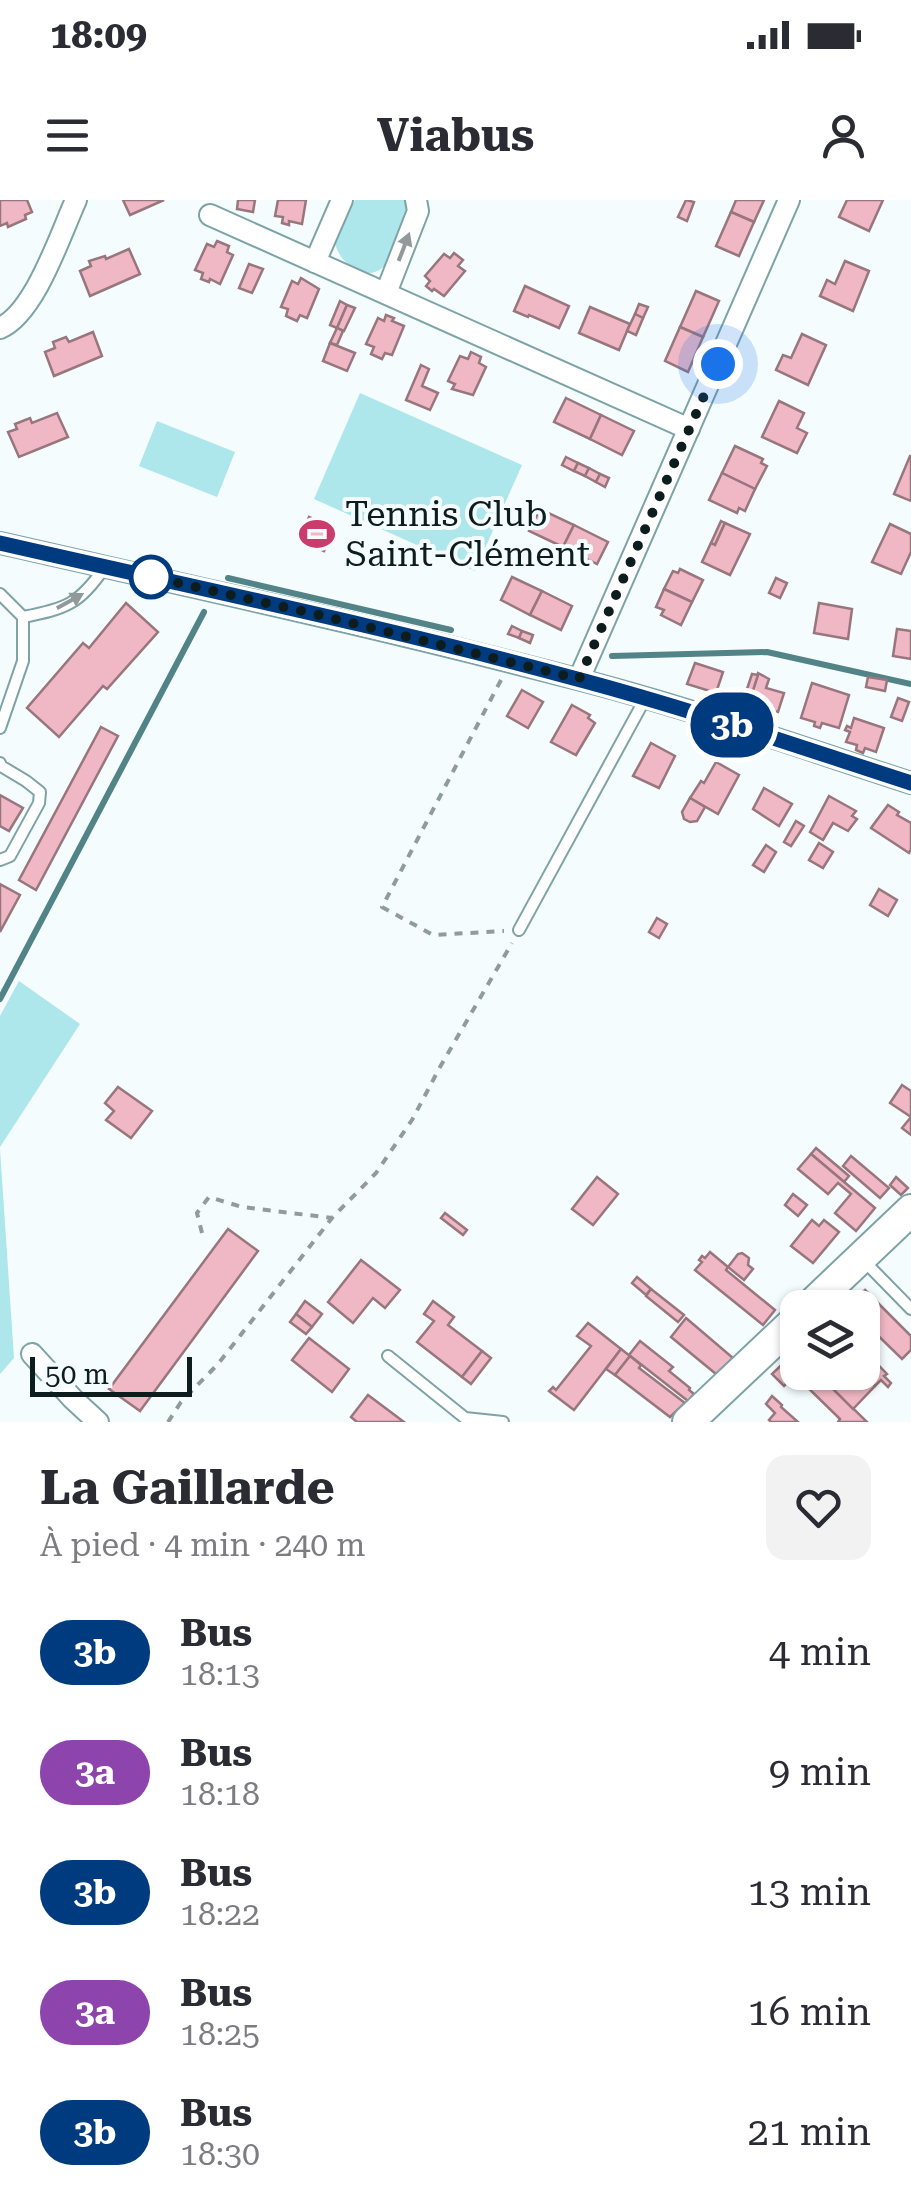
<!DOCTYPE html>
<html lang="fr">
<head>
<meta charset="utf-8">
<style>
	body { margin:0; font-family:"Roboto Serif",serif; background:#f2f2f3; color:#2b2b33; height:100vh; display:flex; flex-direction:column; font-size:38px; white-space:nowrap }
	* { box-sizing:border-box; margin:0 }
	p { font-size:32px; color:#7c7c81 }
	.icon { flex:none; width:55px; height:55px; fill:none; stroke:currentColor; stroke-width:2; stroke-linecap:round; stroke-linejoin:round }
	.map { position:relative; height:1222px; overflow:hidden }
	.details { display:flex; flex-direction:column; background:#fff; flex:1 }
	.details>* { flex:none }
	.badge { padding:0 20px; border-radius:32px; font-size:35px; line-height:65px }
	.tools { position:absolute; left:780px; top:1090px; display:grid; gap:20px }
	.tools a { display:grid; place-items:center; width:100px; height:100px; border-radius:20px; background:#fff; box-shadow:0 2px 8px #0004; font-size:50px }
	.scale { position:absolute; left:30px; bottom:25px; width:162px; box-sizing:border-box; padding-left:10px; border:5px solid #0d1d1e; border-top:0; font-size:28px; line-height:35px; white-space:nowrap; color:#0d1d1e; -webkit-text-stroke:8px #f4fcfd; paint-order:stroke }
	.you { position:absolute; width:50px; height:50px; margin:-25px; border:8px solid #fff; border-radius:50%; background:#1a73e8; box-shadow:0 0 0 15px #1a73e833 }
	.map>.badge { position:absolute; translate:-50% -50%; box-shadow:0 0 0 5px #fff }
	.round { display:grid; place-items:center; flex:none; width:105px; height:105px; border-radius:20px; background:#f2f2f3 }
	.head { display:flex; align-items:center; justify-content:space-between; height:170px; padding:0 40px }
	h1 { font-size:48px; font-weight:700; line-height:75px }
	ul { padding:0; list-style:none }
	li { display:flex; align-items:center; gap:30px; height:120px; padding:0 40px }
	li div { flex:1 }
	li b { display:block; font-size:38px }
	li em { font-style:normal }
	li .badge { min-width:110px; font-weight:700; text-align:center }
	.status { display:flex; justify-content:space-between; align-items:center; height:70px; padding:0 50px; background:#fff; direction:ltr }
	.status svg { height:28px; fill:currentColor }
	header { display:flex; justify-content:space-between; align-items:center; height:130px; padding:0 40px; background:#fff; font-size:45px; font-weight:700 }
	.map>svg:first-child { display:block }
	.green { fill:#ade6eb }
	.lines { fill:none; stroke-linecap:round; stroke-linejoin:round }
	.stream { stroke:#518387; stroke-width:6 }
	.building { fill:#f0b8c4; stroke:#98767d; stroke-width:2.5 }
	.lane-casing { stroke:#7da3a6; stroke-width:14 }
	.street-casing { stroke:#7da3a6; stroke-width:24 }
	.secondary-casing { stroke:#7da3a6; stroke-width:34 }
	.path { stroke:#909b9c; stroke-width:4; stroke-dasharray:8 8; stroke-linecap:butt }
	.lane { stroke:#fff; stroke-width:10 }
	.street { stroke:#fff; stroke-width:20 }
	.secondary { stroke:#fff; stroke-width:30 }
	.oneway { fill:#92999a }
	.line-casing { stroke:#fff; stroke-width:22 }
	.line { stroke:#003b80; stroke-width:15 }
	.walk { stroke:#0d1d1e; stroke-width:10; stroke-dasharray:0 18 }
	.stop-dot { fill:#fff; stroke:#003b80; stroke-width:5 }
	.labels { text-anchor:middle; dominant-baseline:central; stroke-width:8; stroke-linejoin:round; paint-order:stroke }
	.poi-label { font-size:35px; fill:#0d1d1e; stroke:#f4fcfd; text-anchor:start }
</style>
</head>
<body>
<div class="status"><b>18:09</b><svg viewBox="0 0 49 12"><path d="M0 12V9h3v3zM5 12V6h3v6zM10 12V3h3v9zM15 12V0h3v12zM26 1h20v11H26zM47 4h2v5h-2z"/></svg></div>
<header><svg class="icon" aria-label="menu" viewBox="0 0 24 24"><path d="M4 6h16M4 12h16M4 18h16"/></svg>Viabus<svg class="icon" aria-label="person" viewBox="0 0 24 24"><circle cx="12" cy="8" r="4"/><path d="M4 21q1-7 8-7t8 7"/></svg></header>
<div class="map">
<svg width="911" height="1222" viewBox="0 0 911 1222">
	<rect width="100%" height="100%" fill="#f4fcfd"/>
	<!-- green -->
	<g class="green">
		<path d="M355,0h54c1,22 -18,85 -49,71 -15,-7 -20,-13 -26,-29z"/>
		<path d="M360,193l162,72 -47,106 -161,-72z"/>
		<path d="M157,221l78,31 -18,45 -78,-31z"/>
		<path d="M19,781l61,43 -80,123v-131z"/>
		<path d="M0,949l14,209 -14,16z"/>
	</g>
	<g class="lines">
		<!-- stream -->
		<g class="stream">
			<path d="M228,378l223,52"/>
			<path d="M612,456l155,-4 144,32"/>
			<path d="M0,799l204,-387"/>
		</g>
	</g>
	<!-- building -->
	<g class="building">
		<path d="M0,0h27l5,12 -7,3 1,4 -18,8 -1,-4 -7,3z"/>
		<path d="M123,0h41l-34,15z"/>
		<path d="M238,0h17l-2,12 -16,-3z"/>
		<path d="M278,0h28l-4,24 -13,-3v4l-7,-2 1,-6 -8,-1z"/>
		<path d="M686,0l8,2 -7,19 -9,-4z"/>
		<path d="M736,0h28l-10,22 -23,-10z"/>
		<path d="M847,0h36l-14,31 -30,-14z"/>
		<path d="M731,12l23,10 -15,34 -23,-10z"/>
		<path d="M217,41l12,5 -2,6 6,3 -13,29 -10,-5 -1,3 -8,-3 2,-6 -8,-3 12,-26 7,3z"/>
		<path d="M129,49l11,25 -50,22 -10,-25 11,-5 -2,-5 16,-5 1,3z"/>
		<path d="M454,53l9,7 -5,6 7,5 -21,25 -10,-7 -2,2 -6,-5 4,-5 -5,-5 19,-22 6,4z"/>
		<path d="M845,61l24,10 -16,40 -33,-15 7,-16 8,4z"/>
		<path d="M249,64l14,5 -11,24 -13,-5z"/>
		<path d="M301,78l18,11 -12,29 -7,-3 -3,6 -11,-5 2,-7 -7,-2 11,-26 6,3z"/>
		<path d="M525,86l44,20 -10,22 -30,-13 -1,2 -14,-6z"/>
		<path d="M696,91l23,10 -16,36 -23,-10z"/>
		<path d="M340,101l7,4 -10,23 -7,-3z"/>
		<path d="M639,104l9,3 -5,11 -8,-4z"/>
		<path d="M347,105l8,3 -11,23 -7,-3z"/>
		<path d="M590,107l40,17 -11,26 -40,-17z"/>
		<path d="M635,114l8,4 -7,17 -9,-4z"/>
		<path d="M386,115l8,3 -2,3 12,5 -12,29 -7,-2 -3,6 -11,-5 3,-7 -8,-3 12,-26 6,3z"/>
		<path d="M680,127l23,10 -15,35 -23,-11z"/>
		<path d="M337,128l6,3 -6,14 -7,-2z"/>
		<path d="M93,132l9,24 -48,20 -9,-24 10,-4 -2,-6 13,-5 3,5z"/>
		<path d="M802,134l24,11 -18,40 -32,-15 7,-15 8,3z"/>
		<path d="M330,143l25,10 -8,18 -24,-10z"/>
		<path d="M471,152l10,5 -2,6 7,4 -13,28 -21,-6 3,-5 -7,-3 12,-25 8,3z"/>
		<path d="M421,165l8,4 -7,17 16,7 -8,17 -24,-10z"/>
		<path d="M566,198l35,17 -11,24 -36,-17z"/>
		<path d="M779,201l25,12 -7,15 10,5 -10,20 -35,-16z"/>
		<path d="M57,213l11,24 -49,20 -11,-25 9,-3 -2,-5 15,-6 2,5z"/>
		<path d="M601,215l33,16 -12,24 -32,-16z"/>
		<path d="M735,246l28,13 -2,4 6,3 -12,23 -33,-16z"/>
		<path d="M910,256h1v45l-17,-7z"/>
		<path d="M566,257l12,6 -4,8 -12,-6z"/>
		<path d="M578,263l11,5 -4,8 -11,-5z"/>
		<path d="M589,268l11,6 -4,8 -11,-6z"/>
		<path d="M722,273l33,16 -10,22 -6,-3 -2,5 -28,-13z"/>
		<path d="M600,274l9,4 -4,9 -9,-5z"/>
		<path d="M540,309l34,16 -11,22 -34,-16z"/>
		<path d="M309,317l25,11 -10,23 -25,-11z"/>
		<path d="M721,321l4,2 -10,22 -4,-2z"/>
		<path d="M725,323l25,11 -20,41 -28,-13 9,-19 4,2z"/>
		<path d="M890,324l21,10v18l-10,22 -29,-12z"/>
		<path d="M574,325l34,17 -11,22 -34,-17z"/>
		<path d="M680,369l23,11 -11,22 -28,-13 9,-18 5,2z"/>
		<path d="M512,377l30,14 -12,24 -29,-15z"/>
		<path d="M776,378l11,5 -7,15 -11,-5z"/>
		<path d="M664,389l28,13 -11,23 -20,-10 3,-5 -8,-3z"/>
		<path d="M542,391l30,15 -11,24 -31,-15z"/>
		<path d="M126,403l32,29 -51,57 -4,-3 -44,51 -32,-29 56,-65 6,5z"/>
		<path d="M819,403l33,6 -4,30 -34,-6z"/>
		<path d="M512,426l10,5 -3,7 -11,-4z"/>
		<path d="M897,429l14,2v28l-18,-3z"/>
		<path d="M522,431l11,4 -3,8 -11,-5z"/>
		<path d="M695,463l28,9 -7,21 -29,-9z"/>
		<path d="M758,473l11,6 -3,9 18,5 -6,19 -29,-9z"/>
		<path d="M752,474l6,1 -9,28 -6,-2z"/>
		<path d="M868,477l19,3 -2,11 -19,-4z"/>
		<path d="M812,483l37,12 -10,33 -17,-5 -2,5 -6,-2 1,-4 -14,-4z"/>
		<path d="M522,490l21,12 -15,26 -21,-12z"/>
		<path d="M898,498l11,4 -7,19 -11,-4z"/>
		<path d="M572,505l18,10 -2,3 7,5 -19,32 -25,-13z"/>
		<path d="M854,518l30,10 -8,24 -11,-4 -2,5 -7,-3 1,-5 -11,-3 4,-10 -5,-2 2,-4 4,2z"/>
		<path d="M101,527l17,9 -82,154 -17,-10z"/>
		<path d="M651,543l24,13 -16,32 -26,-12z"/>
		<path d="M716,562l23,13 -21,39 -28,-16 11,-17 3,2z"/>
		<path d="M764,588l28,16 -13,22 -26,-17z"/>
		<path d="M0,595l23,13 -14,23 -9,-5z"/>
		<path d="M829,596l27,15 -4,5 5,3 -9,12 -15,-8 -10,17 -13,-8z"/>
		<path d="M690,598l15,9 -8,14 -7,1 -6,-3 -2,-7z"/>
		<path d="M888,605l11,7 -2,3 14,8v26l-2,4 -38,-25z"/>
		<path d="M796,621l8,5 -13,20 -7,-4z"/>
		<path d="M819,643l14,9 -10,16 -14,-8z"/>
		<path d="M766,645l10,7 -12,20 -11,-7z"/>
		<path d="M0,684l20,11 -20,37z"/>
		<path d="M879,689l18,11 -9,16 -18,-11z"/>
		<path d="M657,718l10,6 -8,14 -10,-6z"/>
		<path d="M902,885l9,6v44l-9,-7 9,-11 -21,-14z"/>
		<path d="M118,887l34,24 -21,27 -25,-18 8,-9 -9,-8z"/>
		<path d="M816,948l33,28 -5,6 -33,-28z"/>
		<path d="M811,954l64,54 -19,23 -21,-18 16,-19 -13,-11 -10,11 -30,-25z"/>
		<path d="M851,956l38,32 -9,10 -37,-32z"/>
		<path d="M597,977l21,17 -25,31 -21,-16z"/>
		<path d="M896,977l12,11 -7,7 -11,-10z"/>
		<path d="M793,994l14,11 -9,11 -13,-11z"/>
		<path d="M445,1013l22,17 -4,5 -22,-17z"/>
		<path d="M812,1020l7,6 5,-6 15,12 -26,31 -22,-17z"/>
		<path d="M228,1029l30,22 -118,160 -31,-22z"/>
		<path d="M710,1052l18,15 -2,3 49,40 -12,15 -68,-55 7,-8 -3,-2 3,-4 3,2z"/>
		<path d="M742,1053l7,5 -1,7 5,4 -9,11 -16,-13 10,-13z"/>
		<path d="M361,1060l39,30 -15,18 -12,-10 -20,25 -25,-21z"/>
		<path d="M637,1077l14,12 -5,6 -14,-12z"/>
		<path d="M651,1089l33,26 -6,7 -32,-26z"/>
		<path d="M865,1090l46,46v14l-9,9 -40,-39v-12l-17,-1z"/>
		<path d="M305,1101l17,13 -10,13 -16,-13z"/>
		<path d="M433,1101l21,16 -6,8 34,26 -20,26 -45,-35 17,-21 -10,-7z"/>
		<path d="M296,1114l16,13 -6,7 -16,-12z"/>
		<path d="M686,1118l47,40 -17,16 -45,-37z"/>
		<path d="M588,1123l33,26 -47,61 -25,-19 4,-4 3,3 35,-44 -14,-10z"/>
		<path d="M309,1138l40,31 -17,23 -40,-32z"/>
		<path d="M640,1141l33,26 -4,4 21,17 -1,2 5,4 -6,7 -59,-46z"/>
		<path d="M862,1148l25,26 -3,2 7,7 -3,4 -7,-7 -6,6 -13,-15z"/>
		<path d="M621,1149l9,7 -15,19 -9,-6z"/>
		<path d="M482,1151l9,7 -20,26 -9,-7z"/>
		<path d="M795,1152l3,3v17h18l51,50h-29l2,-3 -45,-44 -11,11 -12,-12z"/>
		<path d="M630,1156l11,9 -2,3 46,35 -15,14 -55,-42z"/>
		<path d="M862,1171l13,15 -22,23 -19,-19 17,-18z"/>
		<path d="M368,1195l36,27h-47l-6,-5z"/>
		<path d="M772,1196l10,9 -1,2 17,15h-27l-2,-2 6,-7 -9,-9z"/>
	</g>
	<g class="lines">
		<defs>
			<g id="lane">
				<path d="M0,394l23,23v44l-23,67"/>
				<path d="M23,417c42,-8 57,-13 81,-49"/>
				<path d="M0,563l1,3 25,15 14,11 -1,11 -29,53 -10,4"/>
				<path d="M519,730l126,-231"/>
				<path d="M865,1062l46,47"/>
				<path d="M388,1156l77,62 38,4"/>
			</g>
			<g id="street">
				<path d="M210,15l479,214"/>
				<path d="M315,62l27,-62"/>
				<path d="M386,93l32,-82 -2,-11"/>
				<path d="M0,128c35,-15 60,-93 76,-128"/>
				<path d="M0,343c193,44 386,86 577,136 113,29 223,68 334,104"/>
				<path d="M579,479l210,-479"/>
				<path d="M32,1154l41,45 25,23"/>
			</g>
			<g id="secondary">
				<path d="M808,1108l103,-98"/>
				<path d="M688,1222l110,-104"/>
			</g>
		</defs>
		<!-- lane casing -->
		<use href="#lane" class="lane-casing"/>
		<!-- street casing -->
		<use href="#street" class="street-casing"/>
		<!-- secondary casing -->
		<use href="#secondary" class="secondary-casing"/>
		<!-- path -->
		<g class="path">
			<path d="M501,480l-119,227 51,28 71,-4"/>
			<path d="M202,1033l-5,-20 12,-16 33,10 90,11"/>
			<path d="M168,1222l13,-20 37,-38 114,-146 44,-45 36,-53 28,-53 72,-124"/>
		</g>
		<!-- lane -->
		<use href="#lane" class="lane"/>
		<!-- street -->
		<use href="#street" class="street"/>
		<!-- secondary -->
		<use href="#secondary" class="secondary"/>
	</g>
	<!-- one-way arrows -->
	<defs><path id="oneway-solid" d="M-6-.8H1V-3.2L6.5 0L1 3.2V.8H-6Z" transform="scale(2.5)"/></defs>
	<g class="oneway">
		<use href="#oneway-solid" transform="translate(404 47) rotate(-69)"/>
		<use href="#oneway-solid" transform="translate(70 401) rotate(-29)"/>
	</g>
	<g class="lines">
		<defs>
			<path id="line" d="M0,343c192,44 387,84 577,136 113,30 223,68 334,104"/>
		</defs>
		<!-- line casing -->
		<use href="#line" class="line-casing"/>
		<!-- line -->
		<use href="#line" class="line"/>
		<!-- walk -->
		<path class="walk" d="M151,377l-4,-1 168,38 264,65 139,-315"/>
	</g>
	<!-- icons -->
	<defs>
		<symbol id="stadium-bare" viewBox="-9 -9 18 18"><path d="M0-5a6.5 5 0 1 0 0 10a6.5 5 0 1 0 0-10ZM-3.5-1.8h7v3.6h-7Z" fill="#c93c6b" stroke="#f4fcfd" stroke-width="2.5" paint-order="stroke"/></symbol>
	</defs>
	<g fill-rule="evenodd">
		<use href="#stadium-bare" x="292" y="309" width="50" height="50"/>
	</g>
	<!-- markers -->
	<circle class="stop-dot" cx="151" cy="377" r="20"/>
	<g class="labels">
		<!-- poi labels -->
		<g class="poi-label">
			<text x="345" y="314">Tennis Club<tspan x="345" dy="40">Saint-Clément</tspan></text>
		</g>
	</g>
</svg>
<div class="tools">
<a><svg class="icon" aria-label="layers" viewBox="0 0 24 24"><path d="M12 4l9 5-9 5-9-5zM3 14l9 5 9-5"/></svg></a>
</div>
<div class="scale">50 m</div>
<div class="you" style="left:718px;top:164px"></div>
<b class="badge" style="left:732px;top:525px;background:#003b80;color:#fff">3b</b>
</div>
<section class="details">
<div class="head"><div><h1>La Gaillarde</h1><p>À pied · 4 min · 240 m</p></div><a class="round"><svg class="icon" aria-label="heart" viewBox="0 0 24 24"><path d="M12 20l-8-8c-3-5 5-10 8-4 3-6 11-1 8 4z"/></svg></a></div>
<ul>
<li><span class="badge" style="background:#003b80;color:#fff">3b</span><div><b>Bus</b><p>18:13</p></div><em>4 min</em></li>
<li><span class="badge" style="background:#8e44ad;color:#fff">3a</span><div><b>Bus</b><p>18:18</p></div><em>9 min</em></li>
<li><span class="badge" style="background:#003b80;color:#fff">3b</span><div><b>Bus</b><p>18:22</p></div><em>13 min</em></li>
<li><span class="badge" style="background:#8e44ad;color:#fff">3a</span><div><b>Bus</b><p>18:25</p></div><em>16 min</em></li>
<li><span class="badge" style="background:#003b80;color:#fff">3b</span><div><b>Bus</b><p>18:30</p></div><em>21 min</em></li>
</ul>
</section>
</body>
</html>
